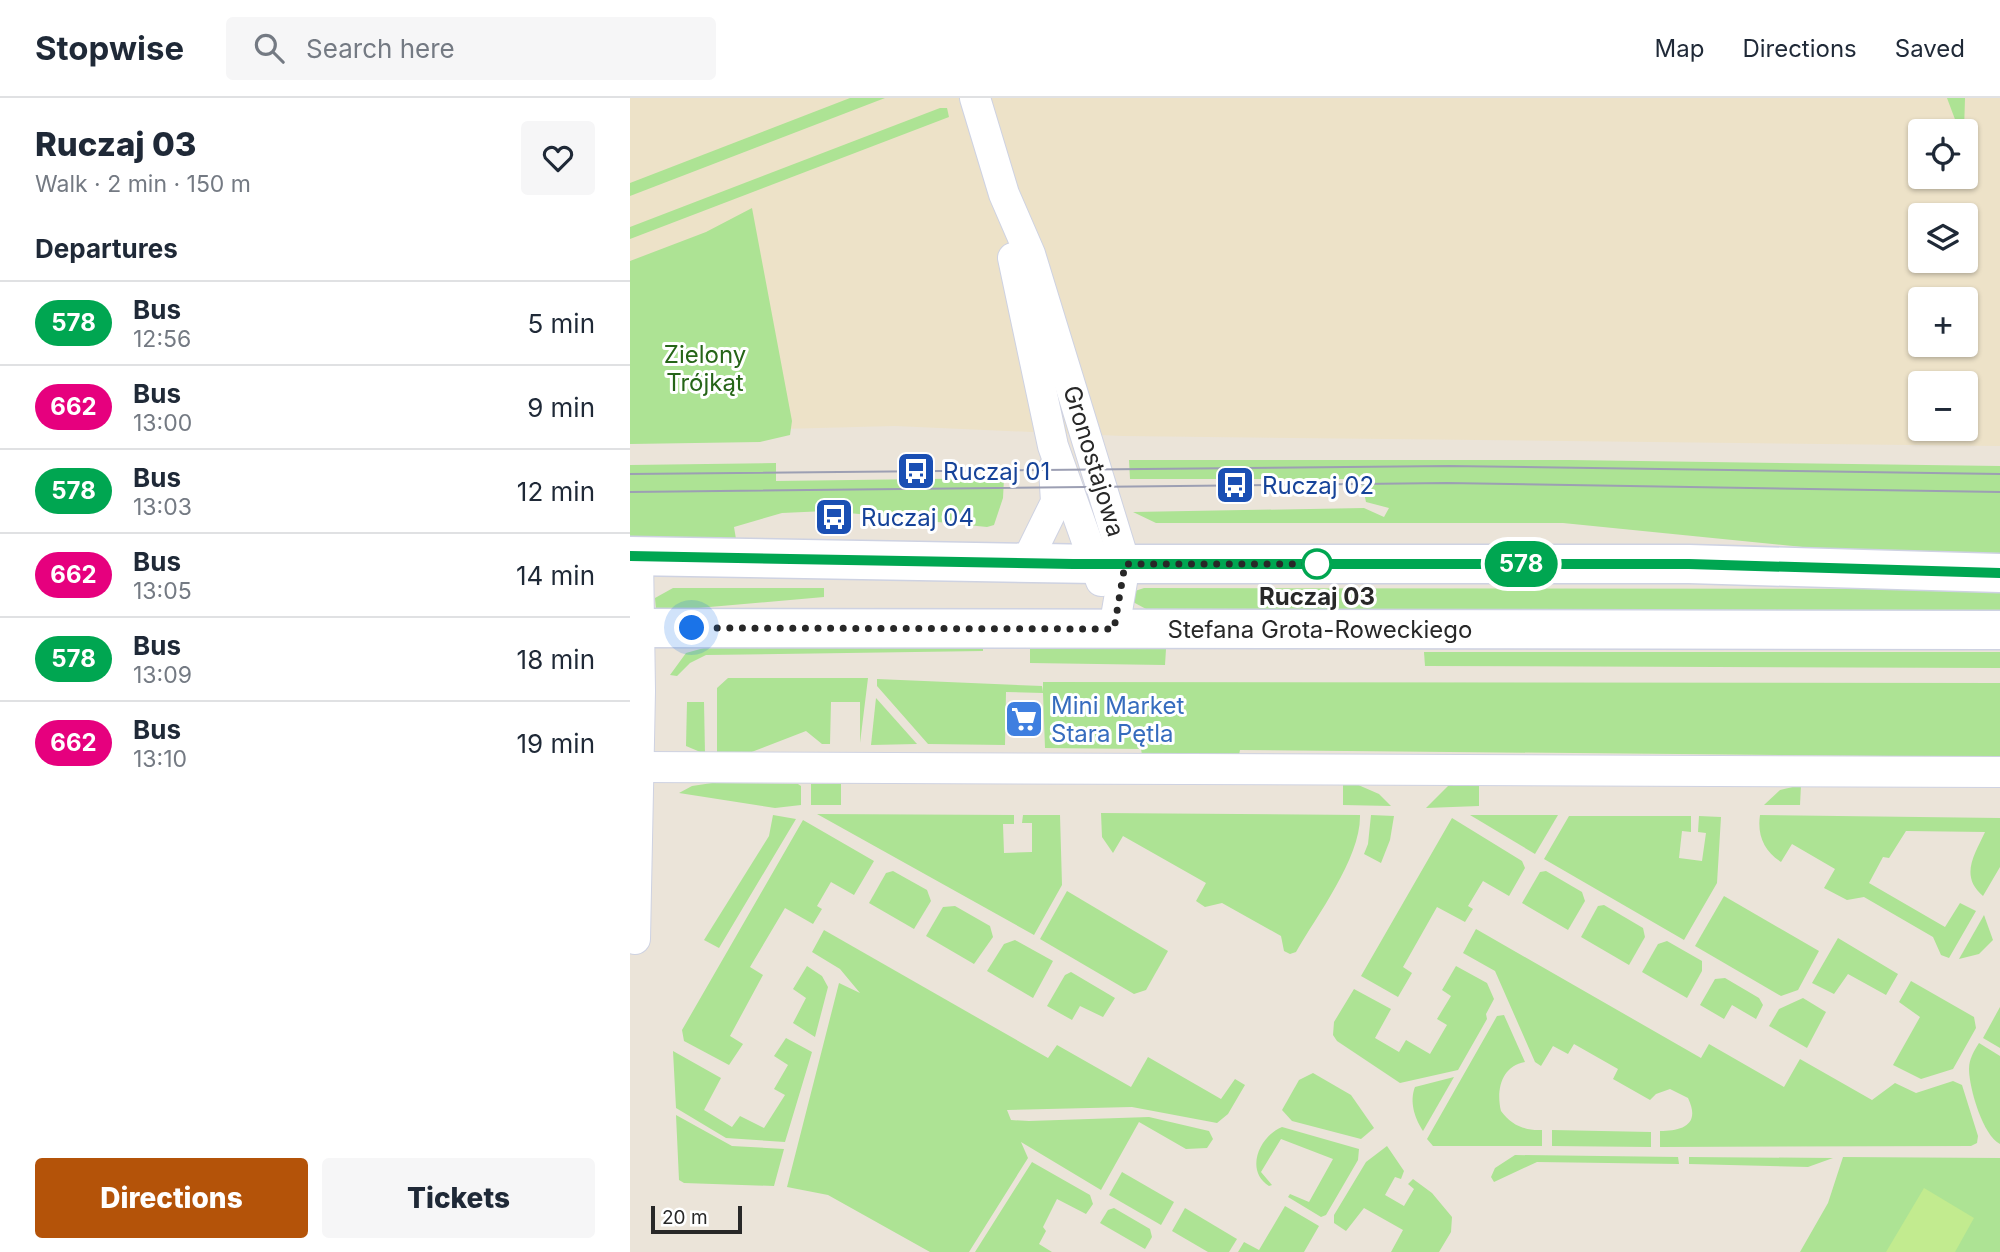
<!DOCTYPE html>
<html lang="en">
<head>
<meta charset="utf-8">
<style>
	body { margin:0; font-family:Inter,sans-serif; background:#f6f6f7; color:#1f2937; height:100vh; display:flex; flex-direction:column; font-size:26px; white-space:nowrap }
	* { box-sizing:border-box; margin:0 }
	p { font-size:23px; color:#747a83 }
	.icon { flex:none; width:38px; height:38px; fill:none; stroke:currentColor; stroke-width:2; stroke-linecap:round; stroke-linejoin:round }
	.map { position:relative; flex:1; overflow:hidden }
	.details { display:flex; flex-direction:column; background:#fff; width:630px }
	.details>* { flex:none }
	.badge { padding:0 14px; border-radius:23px; font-size:24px; line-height:46px }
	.tools { position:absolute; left:1278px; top:21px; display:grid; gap:14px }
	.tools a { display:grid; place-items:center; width:70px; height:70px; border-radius:7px; background:#fff; box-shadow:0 2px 5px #0004; font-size:35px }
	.scale { position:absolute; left:21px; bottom:18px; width:91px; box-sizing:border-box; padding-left:7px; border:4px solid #282828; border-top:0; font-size:19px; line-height:24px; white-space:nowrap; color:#282828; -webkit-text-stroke:5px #fff; paint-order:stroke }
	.you { position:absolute; width:35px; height:35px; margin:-18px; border:5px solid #fff; border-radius:50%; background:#1a73e8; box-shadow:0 0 0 10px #1a73e833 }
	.map>.badge { position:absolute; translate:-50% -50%; box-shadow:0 0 0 4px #fff }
	h2 { padding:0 35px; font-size:26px; line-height:63px }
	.round { display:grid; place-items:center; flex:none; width:74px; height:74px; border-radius:7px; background:#f6f6f7 }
	.summary { display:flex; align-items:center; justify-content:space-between; height:119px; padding:0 35px }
	h1 { font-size:33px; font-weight:800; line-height:52px }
	.button { display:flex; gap:14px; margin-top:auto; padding:14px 35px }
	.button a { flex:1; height:80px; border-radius:7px; background:#b45309; color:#fff; font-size:28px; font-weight:800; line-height:80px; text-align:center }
	.button a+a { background:#f6f6f7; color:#1f2937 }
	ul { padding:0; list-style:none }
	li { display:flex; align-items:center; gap:21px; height:84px; padding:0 35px; border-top:2px solid #e0e1e3 }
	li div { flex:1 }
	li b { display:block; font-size:26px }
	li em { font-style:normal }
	li .badge { min-width:77px; font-weight:700; text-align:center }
	header { display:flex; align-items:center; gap:42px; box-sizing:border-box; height:98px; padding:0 35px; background:#fff; border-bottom:2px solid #e0e1e3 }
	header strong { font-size:33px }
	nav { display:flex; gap:38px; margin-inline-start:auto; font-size:24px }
	.search { width:490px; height:63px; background:#f6f6f7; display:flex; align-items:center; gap:18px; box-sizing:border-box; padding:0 24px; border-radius:7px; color:#747a83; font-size:26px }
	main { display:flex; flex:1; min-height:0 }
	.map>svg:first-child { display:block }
	.education { fill:#ede2c8; fill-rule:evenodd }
	.green { fill:#ade394 }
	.pitch { fill:#c2eb8f }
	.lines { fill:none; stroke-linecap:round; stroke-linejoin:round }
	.minor-casing { stroke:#ced2e2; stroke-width:32 }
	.secondary-casing { stroke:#ced2e2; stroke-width:41 }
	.minor { stroke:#fff; stroke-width:30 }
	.secondary { stroke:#fff; stroke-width:38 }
	.tram { stroke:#9c9fb3; stroke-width:2 }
	.line-casing { stroke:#fff; stroke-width:16 }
	.line { stroke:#00a651; stroke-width:10 }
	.walk { stroke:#282828; stroke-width:7; stroke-dasharray:0 12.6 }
	.stop-dot { fill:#fff; stroke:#00a651; stroke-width:3.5 }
	.labels { text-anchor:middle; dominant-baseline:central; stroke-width:6; stroke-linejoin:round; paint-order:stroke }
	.park-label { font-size:24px; fill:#266518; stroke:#fff }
	.street-label { font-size:24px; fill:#282828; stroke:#fff }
	.transit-label { font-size:24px; fill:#164399; stroke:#fff; text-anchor:start }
	.stop-label { font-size:24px; font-weight:bold; fill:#282828; stroke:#fff }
	.shop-label { font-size:24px; fill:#366cbe; stroke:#fff; text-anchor:start }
</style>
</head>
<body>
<header>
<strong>Stopwise</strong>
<div class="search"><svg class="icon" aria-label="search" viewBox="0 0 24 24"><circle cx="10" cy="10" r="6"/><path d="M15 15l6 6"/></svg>Search here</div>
<nav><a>Map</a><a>Directions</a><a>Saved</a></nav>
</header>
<main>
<section class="details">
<div class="summary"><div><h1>Ruczaj 03</h1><p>Walk · 2 min · 150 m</p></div><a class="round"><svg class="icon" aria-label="heart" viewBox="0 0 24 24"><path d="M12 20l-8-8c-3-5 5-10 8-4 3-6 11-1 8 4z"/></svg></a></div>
<h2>Departures</h2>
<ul>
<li><span class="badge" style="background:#00a651;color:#fff">578</span><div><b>Bus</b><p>12:56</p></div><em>5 min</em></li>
<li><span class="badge" style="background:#e6007e;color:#fff">662</span><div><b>Bus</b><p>13:00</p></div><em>9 min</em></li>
<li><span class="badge" style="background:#00a651;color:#fff">578</span><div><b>Bus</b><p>13:03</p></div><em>12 min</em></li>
<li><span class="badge" style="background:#e6007e;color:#fff">662</span><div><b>Bus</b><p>13:05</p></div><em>14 min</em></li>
<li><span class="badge" style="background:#00a651;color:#fff">578</span><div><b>Bus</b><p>13:09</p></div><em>18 min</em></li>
<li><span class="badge" style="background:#e6007e;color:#fff">662</span><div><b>Bus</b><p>13:10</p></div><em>19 min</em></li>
</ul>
<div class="button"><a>Directions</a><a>Tickets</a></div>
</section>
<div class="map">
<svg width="1370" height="1154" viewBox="0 0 1370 1154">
	<rect width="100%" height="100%" fill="#ebe4d9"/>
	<!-- education -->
	<path class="education" d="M0,0h1370v348l-878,-10 -227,-10 -265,7zM1290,33h45v46h-45zM1290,117h45v46h-45zM1290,201h45v46h-45zM1290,285h45v46h-45z"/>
	<!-- green -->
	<g class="green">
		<path d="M220,0h35l-255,98v-13z"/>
		<path d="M1317,0h18l-1,32h-5z"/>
		<path d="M310,10h7l2,9 -319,122v-12z"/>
		<path d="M122,110l40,213 -2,14 -30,7 -130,2v-183l76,-29z"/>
		<path d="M499,362h440l431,6v89l-128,-1 -309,-31h-407l-23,-11 231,-4 20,9 5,-9 -23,-6 -5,-23h-231z"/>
		<path d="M146,365v18l228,-3 -1,20 -9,27 -7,2 -138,-14 -1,-3 -66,3 -48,14 2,12h-106v-74z"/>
		<path d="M43,490h151v9l-160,14 -8,-2 -1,-11z"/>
		<path d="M514,490l856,1v25l-852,-4 -15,-8 2,-11z"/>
		<path d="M353,549v4l-277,4 -16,8 -13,13 -7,-1 16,-22 18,-5z"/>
		<path d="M400,551h136l-1,16 -135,-2z"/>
		<path d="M794,554h576v16l-575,-2z"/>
		<path d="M98,580h140l-8,65v-41h-29l-1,42h-8l-16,-13 -57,22h-32v-65z"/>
		<path d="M247,581l165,7 1,6v-10l957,1v74l-760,-7 -1,5h-97l-1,-6 -96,-1 -2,-55 -37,-1 -1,53 -77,-1 -51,-58z"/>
		<path d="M246,600l41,46 -46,1z"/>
		<path d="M57,604h17l1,52 -19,-8z"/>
		<path d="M82,685l86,1 3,2v19l-26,3 -96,-15 13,-7z"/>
		<rect x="181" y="686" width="30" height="21"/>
		<path d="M726,686l23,10 12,12 -48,-1v-20z"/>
		<path d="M820,686l29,1v21l-53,2z"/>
		<path d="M1171,687l-1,20h-36l16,-15z"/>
		<path d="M471,715l259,2c1,43 -43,100 -64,137l-6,2 -6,-3 -3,-15 -59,-33 -17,4 -9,-6 10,-18 -83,-47 -10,17 -11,-16z"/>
		<path d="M187,716l197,1v9h-11l1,29 28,-1v-29h-10l1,-8h37l2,70 -28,50z"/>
		<path d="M143,717l23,4 -77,129 -15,-8 65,-104z"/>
		<path d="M741,717l23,1 -4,24 -9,23 -17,-9 4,-10z"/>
		<path d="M840,717h88l-23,39z"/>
		<path d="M1130,717l240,3v49l-17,29c-24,-20 -8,-42 2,-64l-79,-1 -17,27 -6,-1 -14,26 76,44 15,-24 16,8 -27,47 -8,-3 -8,-18 -69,-40 -17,3 -23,-12 11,-19 -43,-25 -11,18c-17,-11 -24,-27 -21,-47z"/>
		<path d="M939,718h122v16l-9,-1 -3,27 23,3 4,-28 -8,-1 1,-16 22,1 -4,66 -33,57 -140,-81z"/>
		<path d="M822,720l70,43 3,7 -16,28 -26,-15 -15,25 5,3 -8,13 -28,-15 -34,60 9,6 -14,24 -37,-21z"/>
		<path d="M173,722l71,41 -20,34 -23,-13 -14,24 5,3 -9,15 -28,-16 -35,59 13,8 -33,61 13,8 -14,21 -45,-24 -2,-11z"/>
		<path d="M263,773l34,19 4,11 -17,28 -45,-26 17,-30z"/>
		<path d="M916,773l36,21 3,9 -17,29 -46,-27 18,-31z"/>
		<path d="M437,793l101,60 -22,39 -12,4 -94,-55z"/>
		<path d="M1094,798l95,55 -21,39 -17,6 -86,-50z"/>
		<path d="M974,807l39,23 2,9 -16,28 -48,-28 17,-31z"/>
		<path d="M325,808l35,20 3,11 -19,27 -48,-28 17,-29z"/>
		<path d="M1354,817l9,25 -14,14 -20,5z"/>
		<path d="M846,831l225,129 8,-14 75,43 16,-28 72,41 23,-17 21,10 37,-12 9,4 16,51 -1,7 -6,3 -311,1v-16c22,0 41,-6 28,-33l-18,-9 -14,5 -6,6 -37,-21 5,-10 -44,-25 -6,10 -15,-8 -12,20 -6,-4 -40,-91 -32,-18z"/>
		<path d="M194,832l224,128 9,-13 74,42 17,-30 73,42 14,-20 10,6 -17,29 -11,9 -85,-16 -125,3 4,10 18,1 120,-4 60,14 4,8 -6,9 -21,1 -47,-27 -38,68 -80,-48 7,16 -59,94h-39l-102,-57 -41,-8 52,-204 21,10 -20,-24 -28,-17z"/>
		<path d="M1208,840l60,36 -12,21 -38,-21 -14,20 -22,-11z"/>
		<path d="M385,842l38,21 -20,37 -46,-27 17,-27z"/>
		<path d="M1037,843l35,20v10l-15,27 -45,-26 16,-28z"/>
		<path d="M177,868l15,10 6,11 -13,50 -22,-14 13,-25 -13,-9z"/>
		<path d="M826,868l31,17 7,16 -8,15 1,5 -29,51 -58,13 -63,-42 -4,-6 1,-13 20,-33 37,20 -16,29 24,14 7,-12 24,14 17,-29 -10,-6 14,-23 -9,-6z"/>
		<path d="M441,874l44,26 -12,19 -23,-11 -8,14 -25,-14 18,-31z"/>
		<path d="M1095,880l34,20 4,7 -7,14 -24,-14 -8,14 -24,-14 15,-26z"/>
		<path d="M1281,883l63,36 2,11 -23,41 -32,10 -28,-14 27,-48 -21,-15z"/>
		<path d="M1173,900l23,14 -19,36 -38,-22 10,-17z"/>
		<path d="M1370,909v41l-17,-10z"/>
		<path d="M874,917l21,47c-24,4 -29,29 -24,49 10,14 24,20 41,19v16h-109l-6,-7 70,-123z"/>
		<path d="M156,940l26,14 -27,90 -59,-4 -50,-30 -3,-57 48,27 -17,32 28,17 8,-11 24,12 21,-33 -11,-6 14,-24 -14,-9z"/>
		<path d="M1349,945l21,13v88c-17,-8 -31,-56 -31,-75 0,-10 5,-18 10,-26z"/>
		<path d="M683,975l38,22 23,33 -13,11 -69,-18 -10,-11 17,-30z"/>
		<path d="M824,979l-31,54c-8,-12 -14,-29 -8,-44z"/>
		<path d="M46,1017l56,31 52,3 -10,37 -90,-3 -5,-3z"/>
		<path d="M652,1029l77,22 -1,11 -32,55 -5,2 -33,-20 2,-3 19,8 24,-43 -52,-20 -20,33 11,13 -3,1c-25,-16 -9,-50 13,-59z"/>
		<path d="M922,1032l99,2v15l-99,-1z"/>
		<path d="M757,1048l17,25 -3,8 -6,-2 -10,18 19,11 10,-17 -6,-5 5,-5 19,14 20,24 -1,15 -12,20h-48l12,-22 -39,-22 -18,23 -12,-8v-8l32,-53z"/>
		<path d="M885,1057l163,2 1,7 -142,-2 -43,20 -3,-5 4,-9z"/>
		<path d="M1059,1059l144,1 -25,9 -119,-3z"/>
		<path d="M1213,1059l157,1v94h-200l28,-49z"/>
		<path d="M402,1064l58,33 3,9 -7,10 -29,-15 -14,28 3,4 -7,13 13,8h-77z"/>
		<path d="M492,1074l52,30 -13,23 -52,-30z"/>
		<path d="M655,1108l34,20 -15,26h-66l6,-10 15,8z"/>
		<path d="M484,1110l36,21 2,8 -7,12 -45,-26 8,-13z"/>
		<path d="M555,1110l52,31 -8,13h-21l-36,-21z"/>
	</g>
	<!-- pitch -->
	<path class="pitch" d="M1294,1090l50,30 -19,34h-69z"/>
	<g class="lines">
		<defs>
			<g id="minor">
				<path d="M345,0l29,96 26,60 95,310 -11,65"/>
				<path d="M383,160l40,188 48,135"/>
				<path d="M396,465l30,-61 -2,-34"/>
				<path d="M9,669l1361,5"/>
				<path d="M5,841l5,-248 -2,-135"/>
			</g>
			<g id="secondary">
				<path d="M0,458l466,8h593l311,9"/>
				<path d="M0,530l1370,2"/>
			</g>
		</defs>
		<!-- minor casing -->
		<use href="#minor" class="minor-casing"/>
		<!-- secondary casing -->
		<use href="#secondary" class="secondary-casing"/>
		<!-- minor -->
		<use href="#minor" class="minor"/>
		<!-- secondary -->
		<use href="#secondary" class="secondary"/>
		<!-- tram -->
		<g class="tram">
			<path d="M0,376l819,-8 551,8"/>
			<path d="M0,394l817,-9 553,9"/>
		</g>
	</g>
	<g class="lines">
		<defs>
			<path id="line" d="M0,458l443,8h616l311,9"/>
		</defs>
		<!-- line casing -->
		<use href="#line" class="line-casing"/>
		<!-- line -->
		<use href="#line" class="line"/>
		<!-- walk -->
		<path class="walk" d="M62,530l422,1 11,-65h192"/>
	</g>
	<!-- icons -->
	<defs>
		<symbol id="bus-square" viewBox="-11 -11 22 22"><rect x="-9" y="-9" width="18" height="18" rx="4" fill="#1a4fb4" stroke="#fff"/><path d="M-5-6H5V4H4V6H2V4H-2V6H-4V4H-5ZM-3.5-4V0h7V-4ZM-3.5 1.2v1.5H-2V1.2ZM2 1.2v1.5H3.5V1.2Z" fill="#fff"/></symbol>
		<symbol id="supermarket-square" viewBox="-11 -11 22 22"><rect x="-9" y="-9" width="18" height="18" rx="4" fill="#3f7fe0" stroke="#fff"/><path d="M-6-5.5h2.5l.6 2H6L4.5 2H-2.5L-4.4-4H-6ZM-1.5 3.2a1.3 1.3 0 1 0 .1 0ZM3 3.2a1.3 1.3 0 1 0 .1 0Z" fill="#fff"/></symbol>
	</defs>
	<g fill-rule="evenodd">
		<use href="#bus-square" x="264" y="351" width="44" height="44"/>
		<use href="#bus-square" x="583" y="365" width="44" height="44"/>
		<use href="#bus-square" x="182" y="397" width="44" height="44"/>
		<use href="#supermarket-square" x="372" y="599" width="44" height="44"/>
	</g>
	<!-- markers -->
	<circle class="stop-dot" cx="687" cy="466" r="14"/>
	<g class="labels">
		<!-- park labels -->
		<g class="park-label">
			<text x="75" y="256">Zielony<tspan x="75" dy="28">Trójkąt</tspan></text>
		</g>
		<!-- street labels -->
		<g class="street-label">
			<text transform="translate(464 363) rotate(73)">Gronostajowa</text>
			<text x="690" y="531">Stefana Grota-Roweckiego</text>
		</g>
		<!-- transit labels -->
		<g class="transit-label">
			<text x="313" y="373">Ruczaj 01</text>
			<text x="632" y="387">Ruczaj 02</text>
			<text x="231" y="419">Ruczaj 04</text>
		</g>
		<!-- stop labels -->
		<g class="stop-label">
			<text x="687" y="498">Ruczaj 03</text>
		</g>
		<!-- shop labels -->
		<g class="shop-label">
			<text x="421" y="607">Mini Market<tspan x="421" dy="28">Stara Pętla</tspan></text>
		</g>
	</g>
</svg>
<div class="tools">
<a><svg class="icon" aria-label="locate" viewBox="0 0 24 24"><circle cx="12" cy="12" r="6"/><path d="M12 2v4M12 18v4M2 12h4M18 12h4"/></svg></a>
<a><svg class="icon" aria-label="layers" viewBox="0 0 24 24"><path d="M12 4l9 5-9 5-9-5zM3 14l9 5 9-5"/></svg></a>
<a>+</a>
<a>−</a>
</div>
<div class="scale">20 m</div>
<div class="you" style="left:62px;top:530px"></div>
<b class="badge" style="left:891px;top:466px;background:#00a651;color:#fff">578</b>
</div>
</main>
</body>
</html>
